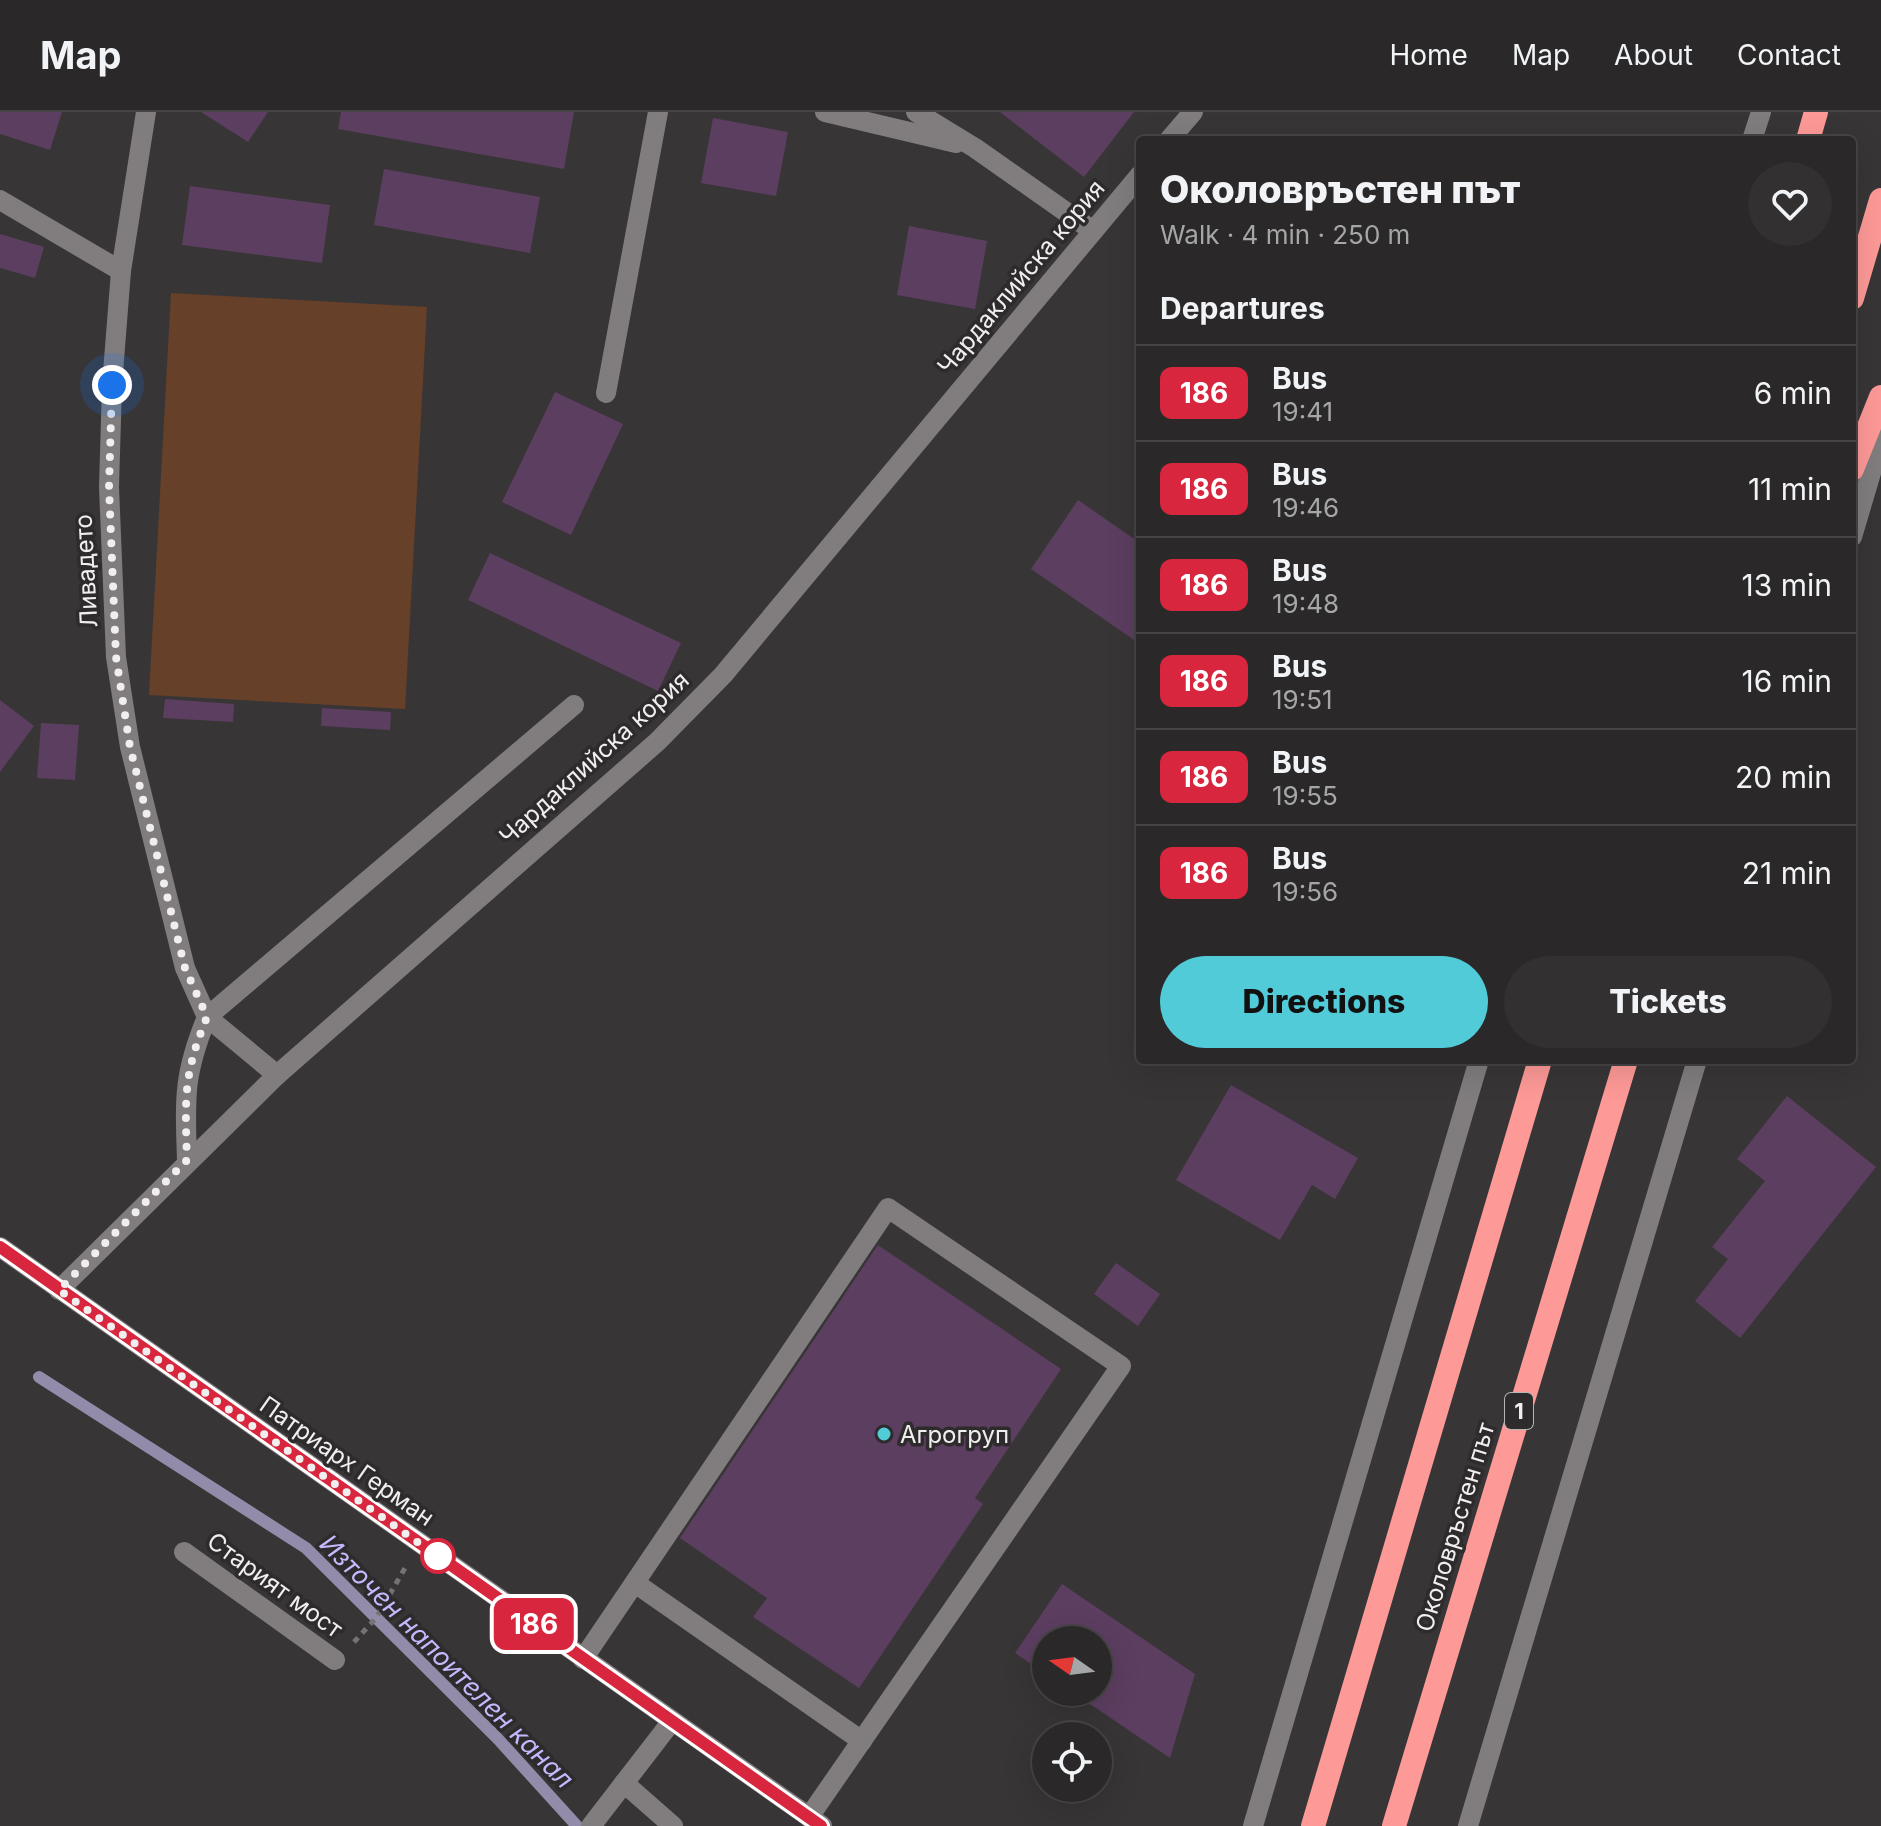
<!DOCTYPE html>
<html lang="en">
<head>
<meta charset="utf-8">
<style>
	body { margin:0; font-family:Inter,sans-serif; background:#323030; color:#f1f3f6; height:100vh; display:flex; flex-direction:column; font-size:30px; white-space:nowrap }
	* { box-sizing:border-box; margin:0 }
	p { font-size:26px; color:#a5a6a8 }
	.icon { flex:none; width:44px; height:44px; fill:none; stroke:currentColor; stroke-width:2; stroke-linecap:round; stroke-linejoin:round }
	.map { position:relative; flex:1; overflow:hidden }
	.side { position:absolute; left:1136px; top:24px; width:720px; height:928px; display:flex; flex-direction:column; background:#2a2828; border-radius:8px; box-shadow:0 8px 32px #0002,0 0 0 2px #464445 }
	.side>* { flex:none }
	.badge { padding:0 16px; border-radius:12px; font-size:28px; line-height:52px }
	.needle { width:52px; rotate:284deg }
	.tools { position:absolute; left:1032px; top:1514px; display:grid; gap:16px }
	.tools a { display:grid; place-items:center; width:80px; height:80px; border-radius:50%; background:#2a2828; box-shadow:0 8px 32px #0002,0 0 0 2px #464445; font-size:40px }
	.you { position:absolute; width:40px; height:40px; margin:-20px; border:6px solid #fff; border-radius:50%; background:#1a73e8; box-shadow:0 0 0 12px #1a73e833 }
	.map>.badge { position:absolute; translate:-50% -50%; box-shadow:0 0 0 4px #fff }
	h2 { padding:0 24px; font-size:30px; line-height:72px }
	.round { display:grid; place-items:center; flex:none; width:84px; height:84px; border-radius:42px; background:#323030 }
	.head { display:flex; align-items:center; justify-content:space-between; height:136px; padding:0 24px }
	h1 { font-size:38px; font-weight:800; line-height:60px }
	.button { display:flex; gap:16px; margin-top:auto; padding:16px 24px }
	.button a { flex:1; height:92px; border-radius:48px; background:#52cbd9; color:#111; font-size:32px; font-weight:800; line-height:92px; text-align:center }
	.button a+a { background:#323030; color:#f1f3f6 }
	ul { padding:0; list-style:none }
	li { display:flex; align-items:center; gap:24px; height:96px; padding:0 24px; border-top:2px solid #464445 }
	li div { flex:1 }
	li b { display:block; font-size:30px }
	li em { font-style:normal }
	li .badge { min-width:88px; font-weight:700; text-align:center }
	header { display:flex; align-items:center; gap:48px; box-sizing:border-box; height:112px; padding:0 40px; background:#2a2828; border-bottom:2px solid #464445 }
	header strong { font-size:38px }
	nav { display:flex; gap:44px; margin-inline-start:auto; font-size:28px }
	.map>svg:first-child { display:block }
	.green { fill:#674029 }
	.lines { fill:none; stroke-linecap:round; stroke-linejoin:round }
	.stream { stroke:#928ba9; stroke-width:12 }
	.building { fill:#5c3e60 }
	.path { stroke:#767374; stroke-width:5; stroke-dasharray:6 6; stroke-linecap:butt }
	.minor { stroke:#817d7e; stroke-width:20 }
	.highway { stroke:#fd9997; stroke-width:24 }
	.line-casing { stroke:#fff; stroke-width:18 }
	.line { stroke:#d7263d; stroke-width:12 }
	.walk { stroke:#f1eeef; stroke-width:8; stroke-dasharray:0 14.4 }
	.poi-dot { fill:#52cbd9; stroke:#2e2b2c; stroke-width:3 }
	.stop-dot { fill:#fff; stroke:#d7263d; stroke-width:4 }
	.labels { text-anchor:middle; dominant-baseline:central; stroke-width:7; stroke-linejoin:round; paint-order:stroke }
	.shield { fill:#2e2b2c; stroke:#b6b4b4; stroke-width:2 }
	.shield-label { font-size:22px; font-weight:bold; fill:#f1eeef }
	.street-label { font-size:24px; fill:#f1eeef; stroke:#2e2b2c }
	.poi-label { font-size:24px; fill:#f1eeef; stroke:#2e2b2c; text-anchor:start }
	.water-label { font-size:26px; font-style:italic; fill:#c6b8fd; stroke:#2e2b2c }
</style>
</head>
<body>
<header>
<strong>Map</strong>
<nav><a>Home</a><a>Map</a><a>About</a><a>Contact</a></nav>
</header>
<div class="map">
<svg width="1881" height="1714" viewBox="0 0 1881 1714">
	<rect width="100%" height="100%" fill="#383536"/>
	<!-- green -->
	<path class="green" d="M171,181l256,14 -22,402 -256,-14z"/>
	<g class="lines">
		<!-- stream -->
		<path class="stream" d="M39,1265l267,171 192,191 79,87"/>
	</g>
	<!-- building -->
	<g class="building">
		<path d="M0,0h62l-12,38 -50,-16z"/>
		<path d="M201,0h67l-20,30z"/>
		<path d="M341,0h233l-10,57 -226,-40z"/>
		<path d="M1000,0h134l-50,65z"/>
		<path d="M713,6l75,14 -12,64 -75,-13z"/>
		<path d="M384,57l156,28 -10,56 -156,-28z"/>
		<path d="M190,74l140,19 -8,58 -140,-18z"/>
		<path d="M909,114l78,15 -12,68 -78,-14z"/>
		<path d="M0,122l44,13 -9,31 -35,-10z"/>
		<path d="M555,280l68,32 -52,111 -69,-33z"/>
		<path d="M1078,388l62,43v101l-109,-75z"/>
		<path d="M490,441l191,90 -23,48 -190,-91z"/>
		<path d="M165,587l69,5 -1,18 -70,-4z"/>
		<path d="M0,588l34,26 -34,46z"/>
		<path d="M322,596l69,4 -1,18 -69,-4z"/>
		<path d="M41,611l38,2 -4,55 -38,-2z"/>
		<path d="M1231,973l127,73 -23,41 -23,-14 -32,55 -104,-60z"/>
		<path d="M1787,984l89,71 -136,171 -45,-37 33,-42 -16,-12 53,-66 -28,-22z"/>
		<path d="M878,1133l183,124 -86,129 8,6 -124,184 -106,-71 14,-19 -87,-60z"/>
		<path d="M1116,1151l44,31 -22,32 -44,-32z"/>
		<path d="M1062,1472l133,90 -25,84 -98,-66h26v-52h-52v34l-31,-21z"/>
	</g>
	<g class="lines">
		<!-- path -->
		<path class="path" d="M354,1530l22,-24 29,-50"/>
		<!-- minor -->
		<g class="minor">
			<path d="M146,0l-25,159 -9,114 -3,102 7,170 14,90 55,221 22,49c-24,58 -22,82 -20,143"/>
			<path d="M825,0l131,31"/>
			<path d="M916,0l59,36 118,83"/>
			<path d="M1169,28l24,-28"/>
			<path d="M1752,28l9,-28"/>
			<path d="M0,88l121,71"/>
			<path d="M606,281l52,-281"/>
			<path d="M1852,425l29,-98"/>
			<path d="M277,963l-70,-58 367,-312"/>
			<path d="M0,1135l822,579"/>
			<path d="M59,1178l218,-215 380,-333 66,-67 417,-500"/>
			<path d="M184,1440l151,108"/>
			<path d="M635,1471l227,158"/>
			<path d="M583,1547l305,-451 233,158 -312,451"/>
			<path d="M624,1671l49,43"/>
			<path d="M591,1714l81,-105"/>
			<path d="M1253,1714l226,-766"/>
			<path d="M1468,1714l229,-766"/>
		</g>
		<!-- highway -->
		<g class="highway">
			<path d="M1808,28l8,-28"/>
			<path d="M1852,186l29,-98"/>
			<path d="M1852,357l29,-72"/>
			<path d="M1313,1714l227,-766"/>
			<path d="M1394,1714l232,-766"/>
		</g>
	</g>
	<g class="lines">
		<defs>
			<path id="line" d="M0,1135l821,579"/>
		</defs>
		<!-- line casing -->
		<use href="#line" class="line-casing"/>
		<!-- line -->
		<use href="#line" class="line"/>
		<!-- walk -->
		<path class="walk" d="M112,273l-3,102 7,170 14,90 55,221 22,49c-24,58 -22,82 -20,143l-128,130 384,270 -5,-4"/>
	</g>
	<!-- markers -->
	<circle class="poi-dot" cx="884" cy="1322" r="8"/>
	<circle class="stop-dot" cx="438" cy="1444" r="16"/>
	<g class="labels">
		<!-- shield labels -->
		<rect class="shield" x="1505" y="1281" width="28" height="36" rx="6"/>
		<g class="shield-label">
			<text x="1519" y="1299">1</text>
		</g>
		<!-- street labels -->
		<g class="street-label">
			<text transform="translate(1021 165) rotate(-50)">Чардаклийска кория</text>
			<text transform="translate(86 459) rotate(-93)">Ливадето</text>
			<text transform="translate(594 646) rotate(-42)">Чардаклийска кория</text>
			<text transform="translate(347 1349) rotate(35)">Патриарх Герман</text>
			<text transform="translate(1455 1415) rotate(-73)">Околовръстен път</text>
			<text transform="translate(275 1473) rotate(36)">Старият мост</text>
		</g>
		<!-- poi labels -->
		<g class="poi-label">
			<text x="900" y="1322">Агрогруп</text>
		</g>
		<!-- water labels -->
		<g class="water-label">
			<text transform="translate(447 1549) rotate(45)">Източен напоителен канал</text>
		</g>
	</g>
</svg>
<div class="tools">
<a><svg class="needle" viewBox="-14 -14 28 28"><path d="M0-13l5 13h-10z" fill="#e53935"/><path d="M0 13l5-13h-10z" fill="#a5a6a8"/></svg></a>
<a><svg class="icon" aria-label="locate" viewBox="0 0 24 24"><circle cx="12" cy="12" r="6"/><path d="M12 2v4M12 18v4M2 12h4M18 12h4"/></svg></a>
</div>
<div class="you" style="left:112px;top:273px"></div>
<b class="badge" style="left:534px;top:1512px;background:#d7263d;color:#fff">186</b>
<section class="side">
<div class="head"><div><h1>Околовръстен път</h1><p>Walk · 4 min · 250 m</p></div><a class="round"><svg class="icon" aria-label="heart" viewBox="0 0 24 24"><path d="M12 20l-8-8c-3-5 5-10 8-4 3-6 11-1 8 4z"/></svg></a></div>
<h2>Departures</h2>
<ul>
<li><span class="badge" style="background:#d7263d;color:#fff">186</span><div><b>Bus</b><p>19:41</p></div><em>6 min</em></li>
<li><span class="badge" style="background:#d7263d;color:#fff">186</span><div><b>Bus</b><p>19:46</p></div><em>11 min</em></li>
<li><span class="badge" style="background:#d7263d;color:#fff">186</span><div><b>Bus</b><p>19:48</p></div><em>13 min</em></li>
<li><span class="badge" style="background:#d7263d;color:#fff">186</span><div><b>Bus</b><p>19:51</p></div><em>16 min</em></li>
<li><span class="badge" style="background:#d7263d;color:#fff">186</span><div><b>Bus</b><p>19:55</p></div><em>20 min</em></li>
<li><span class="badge" style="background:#d7263d;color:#fff">186</span><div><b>Bus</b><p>19:56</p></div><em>21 min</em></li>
</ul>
<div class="button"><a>Directions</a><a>Tickets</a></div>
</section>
</div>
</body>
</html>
